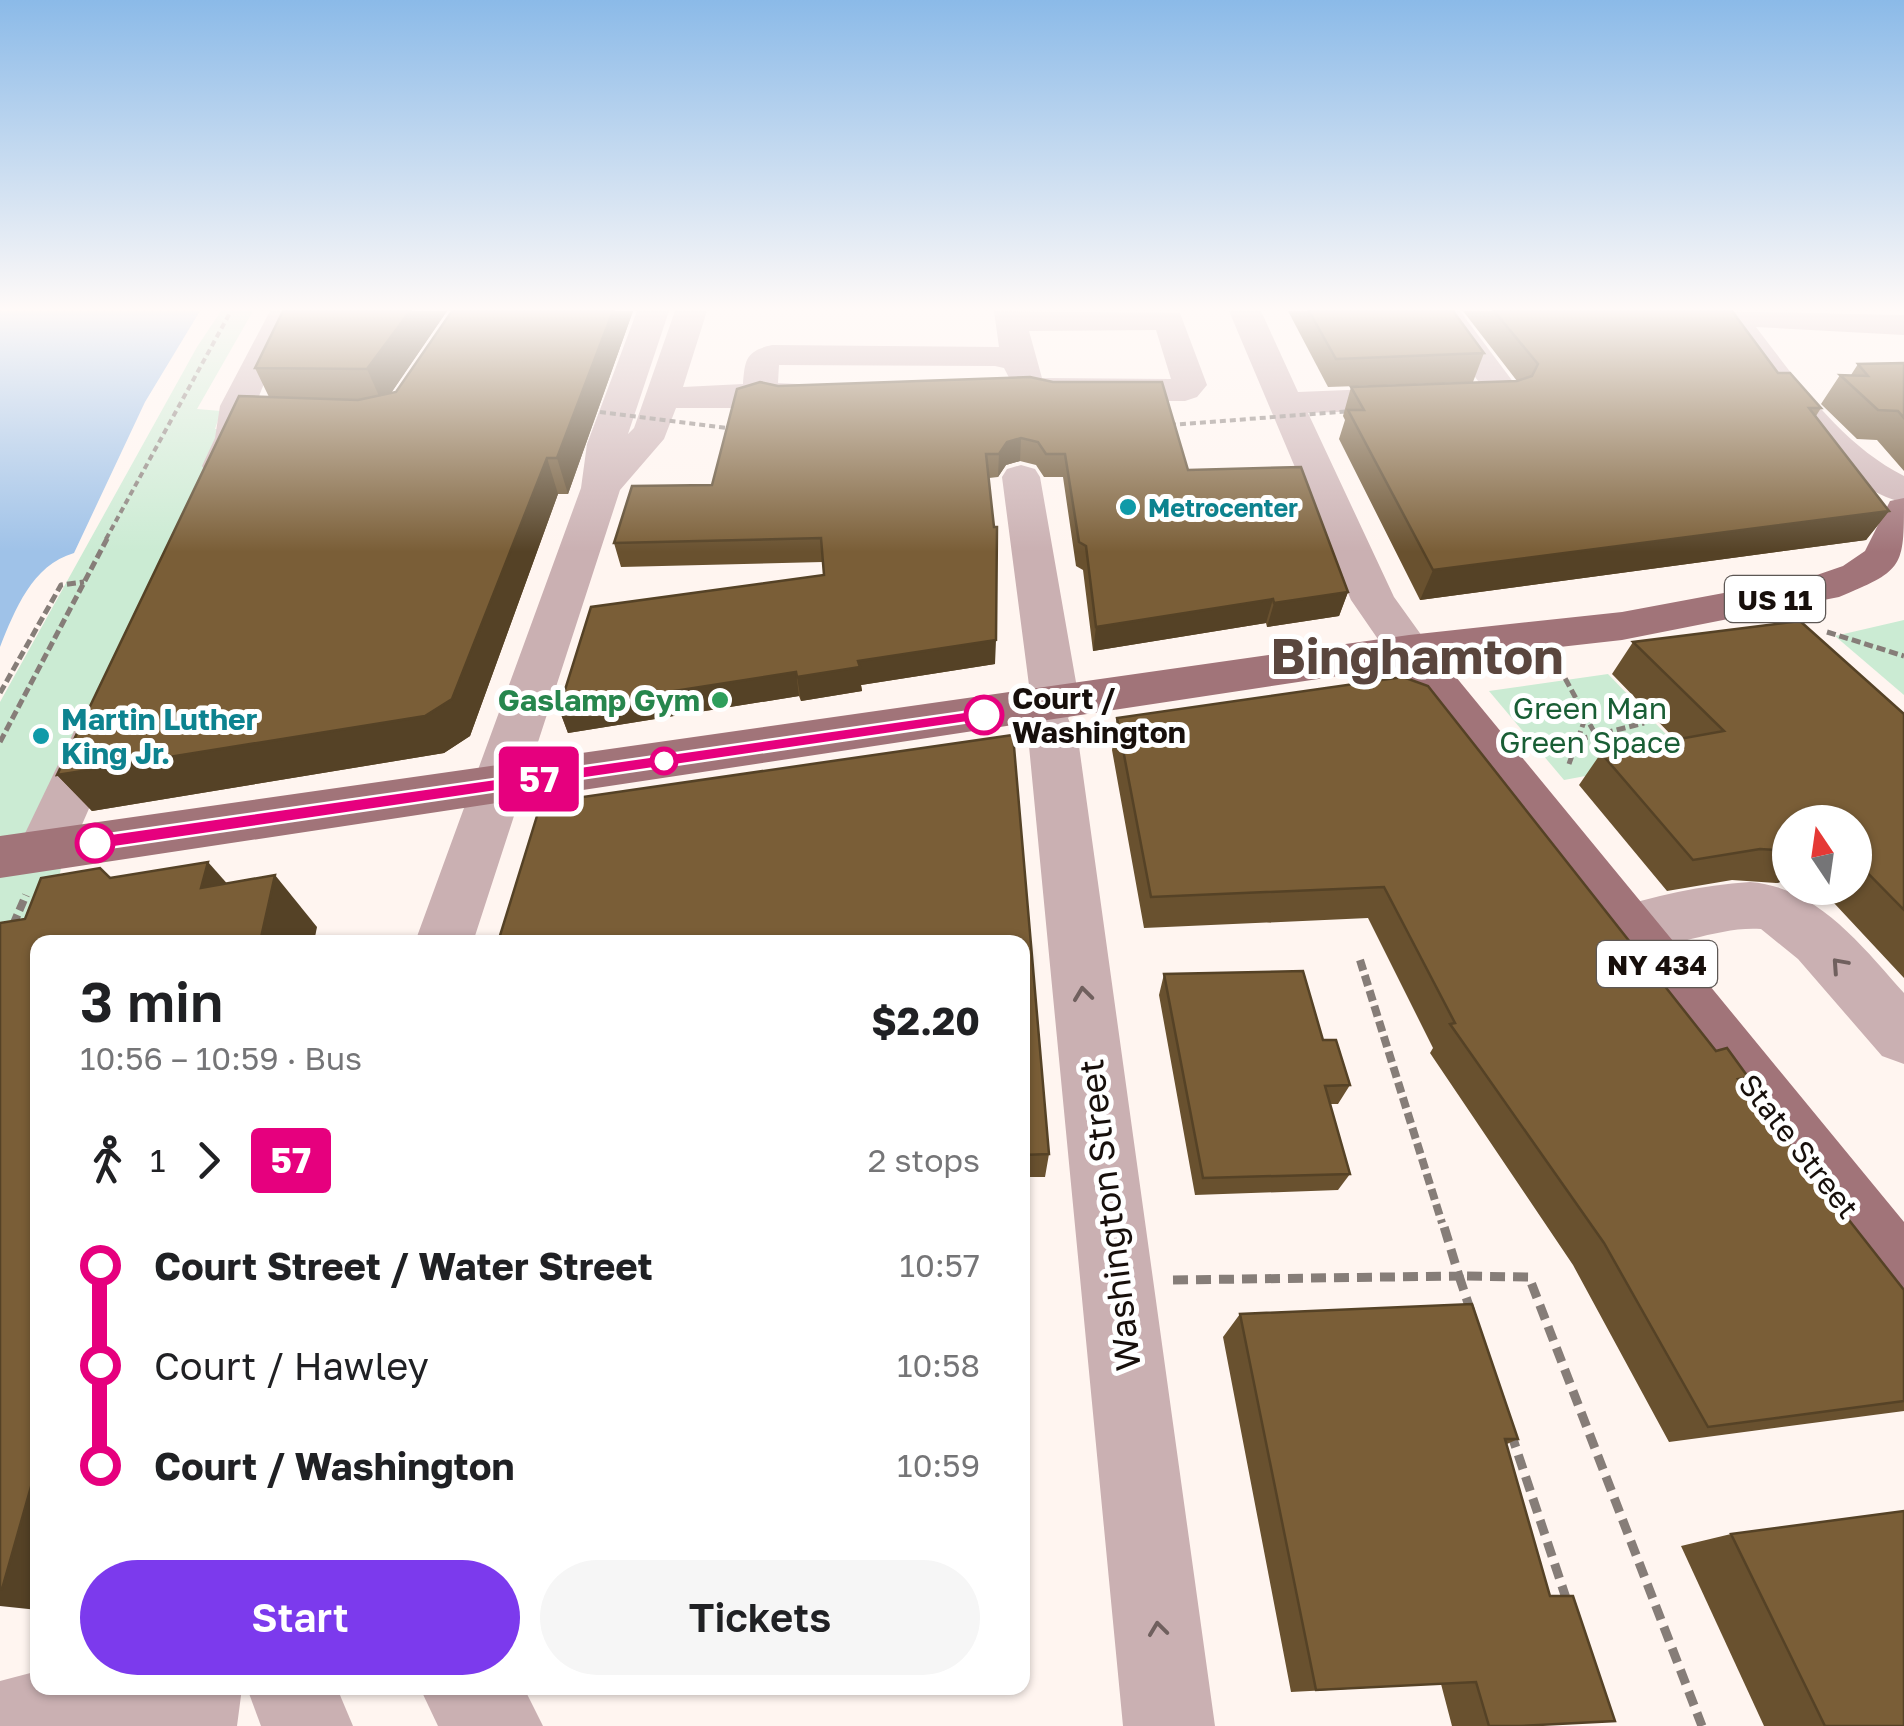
<!DOCTYPE html>
<html lang="en">
<head>
<meta charset="utf-8">
<style>
	body { margin:0; font-family:"Golos Text",sans-serif; background:#f6f6f6; color:#202124; height:100vh; display:flex; flex-direction:column; font-size:38px; white-space:nowrap }
	* { box-sizing:border-box; margin:0 }
	p { font-size:32px; color:#757577 }
	.icon { flex:none; width:55px; height:55px; fill:none; stroke:currentColor; stroke-width:2; stroke-linecap:round; stroke-linejoin:round }
	.map { position:relative; flex:1; overflow:hidden }
	.side { position:absolute; left:30px; top:935px; width:1000px; height:760px; display:flex; flex-direction:column; background:#fff; border-radius:20px; box-shadow:0 2px 8px #0004 }
	.side>* { flex:none }
	.badge { padding:0 20px; border-radius:8px; font-size:35px; line-height:65px }
	.needle { width:65px; rotate:347deg }
	.controls { position:absolute; left:1772px; top:805px; display:grid; gap:20px }
	.controls a { display:grid; place-items:center; width:100px; height:100px; border-radius:50%; background:#fff; box-shadow:0 2px 8px #0004; font-size:50px }
	.map>.badge { position:absolute; translate:-50% -50%; box-shadow:0 0 0 5px #fff }
	.legs { display:flex; align-items:center; gap:15px; height:110px; padding:0 50px; font-size:32px }
	.legs p { margin-inline-start:auto }
	.head { display:flex; align-items:center; justify-content:space-between; height:170px; padding:0 50px }
	h1 { font-size:55px; font-weight:600; line-height:75px }
	.cta { display:flex; gap:20px; margin-top:auto; padding:20px 50px }
	.cta a { flex:1; height:115px; border-radius:60px; background:#7c3aed; color:#fff; font-size:40px; font-weight:600; line-height:115px; text-align:center }
	.cta a+a { background:#f6f6f6; color:#202124 }
	ul { padding:0 50px; list-style:none }
	li { display:flex; align-items:center; gap:35px; height:100px; font-size:38px }
	li i { display:grid; place-items:center; width:15px; height:100%; margin:0 12px; background:currentColor }
	li i::after { content:''; width:25px; height:25px; margin:-12px; border:8px solid; border-radius:50%; background:#fff }
	li p { margin-inline-start:auto }
	li:first-child i { background:linear-gradient(#0000 50%,currentColor 0) }
	li:last-child i { background:linear-gradient(currentColor 50%,#0000 0) }
	.map>svg:first-child { display:block }
	.green { fill:#cbebd3 }
	.water { fill:#9fc2e8 }
	.lines { fill:none; stroke-linecap:round; stroke-linejoin:round }
	.path-far3 { stroke:#867d78; stroke-width:4; stroke-dasharray:6 4; stroke-linecap:butt }
	.path-far2 { stroke:#867d78; stroke-width:5; stroke-dasharray:9 4; stroke-linecap:butt }
	.path-far1 { stroke:#867d78; stroke-width:8; stroke-dasharray:11 5; stroke-linecap:butt }
	.path { stroke:#867d78; stroke-width:9; stroke-dasharray:15 8; stroke-linecap:butt }
	.minor { fill:#cab0b2; fill-rule:evenodd }
	.major { fill:#a17479; fill-rule:evenodd }
	.path-bridge { stroke:#867d78; stroke-width:4; stroke-dasharray:6 4; stroke-linecap:butt }
	.wall { fill:#69512f }
	.shaded-wall { fill:#554226 }
	.building { fill:#7a5e37; stroke:#554226; stroke-width:2.5 }
	.oneway { stroke:#70605e }
	.line-1 { fill:#e6007e; stroke:#fff; stroke-width:2.5 }
	.culture-dot { fill:#0f9aa8; stroke:#fff; stroke-width:4 }
	.leisure-dot { fill:#2e9e5b; stroke:#fff; stroke-width:4 }
	.stop-1-dot { fill:#fff; stroke:#e6007e; stroke-width:5 }
	.labels { text-anchor:middle; dominant-baseline:central; stroke-width:10; stroke-linejoin:round; paint-order:stroke }
	.far-culture-label { font-size:25px; font-weight:bold; fill:#0d838f; stroke:#fff; text-anchor:start }
	.shield { fill:#fff; stroke:#5d5754; stroke-width:2.5 }
	.shield-label { font-size:28px; font-weight:bold; fill:#170f0b }
	.stop-label { font-size:30px; font-weight:bold; fill:#170f0b; stroke:#fff; text-anchor:start }
	.leisure-label { font-size:30px; font-weight:bold; fill:#27864d; stroke:#fff; text-anchor:end }
	.park-label { font-size:30px; fill:#195e35; stroke:#fff }
	.culture-label { font-size:30px; font-weight:bold; fill:#0d838f; stroke:#fff; text-anchor:start }
	.street-label { font-size:30px; fill:#170f0b; stroke:#fff }
	.near-street-label { font-size:35px; fill:#170f0b; stroke:#fff }
	.town-label { font-size:50px; font-weight:bold; fill:#5a463e; stroke:#fff }
</style>
</head>
<body>
<div class="map">
<svg width="1904" height="1726" viewBox="0 0 1904 1726">
	<rect width="100%" height="100%" fill="#fff5f0"/>
	<!-- green -->
	<g class="green">
		<path d="M221,311h32l-56,98 24,2 -6,18 39,1 -181,384 -17,77 -56,151v-340l197,-355z"/>
		<path d="M1904,620v75l-69,-59z"/>
		<path d="M1608,674l80,83 -124,23 -75,-89z"/>
	</g>
	<!-- water -->
	<path class="water" d="M0,311h200l-55,91 -71,151c-42,12 -59,57 -74,94z"/>
	<g class="lines">
		<!-- path-far3 -->
		<path class="path-far3" d="M106,539l125,-228"/>
		<!-- path-far2 -->
		<g class="path-far2">
			<path d="M1827,632l77,24"/>
			<path d="M1559,667l47,87"/>
			<path d="M0,693l61,-108 23,-3"/>
			<path d="M0,742l108,-205"/>
			<path d="M1541,749l103,-26"/>
			<path d="M1569,764l23,-65"/>
		</g>
		<!-- path-far1 -->
		<g class="path-far1">
			<path d="M13,925l13,-30"/>
			<path d="M1360,960l82,263"/>
		</g>
		<!-- path -->
		<g class="path">
			<path d="M1173,1280l286,-4 -17,-56"/>
			<path d="M1471,1312l-12,-36 70,1 173,449"/>
			<path d="M1511,1433l56,168"/>
		</g>
		<!-- minor -->
		<g class="minor">
			<path d="M270,311h32c-15,30 -37,63 -46,95 -8,27 -3,41 -21,68l-14,3 -14,-3 -5,-8 13,-28 5,-32z"/>
			<path d="M637,311h32l-41,123 6,-6 41,-117h32l-24,76 60,-3c2,-25 3,-33 29,-39l227,2 -5,-36 186,2 27,72 -10,12 -12,4h-134l-34,-8 -13,-25 -9,-2 -216,-1 -1,18 59,3 6,7 -6,7 -56,5 -18,-4 -21,7h-66l-12,31 -44,51 -147,452h-58l166,-454 6,-44zM1156,330l15,49 -129,-1 -13,-47z"/>
			<path d="M1229,311h32l37,81 124,-5 12,4 6,7 -6,7 -12,4 -114,4 86,184 38,53 -7,11 -16,4 -16,-4 -42,-61z"/>
			<path d="M1428,311h32l63,84 -6,7 -12,4 -12,-4z"/>
			<path d="M1712,311l192,4v20l-148,-8c42,55 85,117 148,149v27c-82,-21 -146,-126 -192,-192z"/>
			<path d="M1021,465l14,4 5,8 40,228 -12,13 11,28 136,980h-92l-94,-980 -14,-39 7,-12 8,-2 -28,-216 5,-8z"/>
			<path d="M103,704l17,5 7,12 -56,129 -8,15 -19,6 -19,-6 -8,-15 62,-129 7,-12z"/>
			<path d="M1750,882c67,5 112,64 154,111v71l-22,-8 -84,-97 -37,-30c-50,-4 -109,31 -153,16l-9,-17 9,-17c45,-15 94,-26 142,-29z"/>
			<path d="M38,1671v17h204l-5,38h-237v-45z"/>
			<path d="M247,1688h90l16,38h-92z"/>
			<path d="M420,1688h104l19,38h-105z"/>
		</g>
		<!-- major -->
		<path class="major" d="M1904,498c0,70 0,72 -65,99l-217,43 -180,20 462,562v93l-26,-10 -480,-638 -1398,211v-42l1409,-201 213,-23 192,-36 29,-10 22,-15 25,-50z"/>
		<!-- path-bridge -->
		<g class="path-bridge">
			<path d="M600,412l135,17"/>
			<path d="M1170,425l182,-14"/>
		</g>
	</g>
	<!-- wall -->
	<g class="wall">
		<path d="M283,311h164l-56,82 5,-1 56,-81h181l-65,183h-10l-88,242 -26,17 -352,58 -35,-36 212,-378 -14,-29z"/>
		<path d="M1288,311h165l31,42 -11,29 -145,5z"/>
		<path d="M1463,311h269l46,62 43,35 -5,8 73,95 -23,29 -446,60 -81,-161 6,-19 -2,-4 8,-29 166,-6z"/>
		<path d="M1904,363v108l-27,-31 -20,-1 -36,-35 19,-29h11l7,-11z"/>
		<path d="M760,382l428,88 160,122 -9,24 -72,11 -1,-4 -173,28 -10,-81 -7,-4 -13,-89h-19l-8,-12 -16,-4 -14,4 -8,12 -9,1 6,186 -134,21 1,6 -61,10 -2,-5 -231,37 -9,-24 265,-134 -1,-13 -202,5 -7,-24 98,-58z"/>
		<path d="M1633,642l271,72v264l-84,-90h35v-66h-65v58l-14,3 -44,-3 -65,11 -88,-106 22,-32 75,-13 -64,-66z"/>
		<path d="M1117,718l623,365 164,207v121l-235,31 -96,-177 -143,-212 3,-5 -65,-130 -224,10 -32,-178z"/>
		<path d="M1013,735l36,419 -4,23h-23v-235h-524l43,-139z"/>
		<path d="M1164,974l159,66 27,45 -12,19h-8l20,70 -12,16 -143,5 -36,-200z"/>
		<path d="M1240,1314l278,125 -11,5 12,282h-67l-11,-42 -150,8 -68,-355z"/>
		<path d="M1731,1534l173,192h-140l-83,-180z"/>
	</g>
	<!-- shaded-wall -->
	<g class="shaded-wall">
		<path d="M410,311h37l-64,94 -16,-36z"/>
		<path d="M613,311h20l-65,183 -11,-36z"/>
		<path d="M1021,438l-1,23 -14,4 -8,12 1,-23 8,-12z"/>
		<path d="M547,458l11,36 -88,242 -26,17 -352,58 -35,-36z"/>
		<path d="M1889,511l-23,29 -446,60 13,-30z"/>
		<path d="M1348,592l-9,24 -72,11 7,-24z"/>
		<path d="M1273,599l-7,24 -173,28 3,-24z"/>
		<path d="M996,640l-1,24 -134,21 1,6 -61,10 -4,-24 61,-16z"/>
		<path d="M796,672l3,24 -231,37 -9,-24z"/>
		<path d="M208,862l46,52 -53,-26z"/>
		<path d="M1790,869v11l-14,3z"/>
		<path d="M275,875l42,52 -3,15h-54z"/>
		<path d="M38,1462v148l-38,-4v-36z"/>
	</g>
	<!-- building -->
	<g class="building">
		<path d="M283,311h127l-43,58 -112,-1z"/>
		<path d="M452,311h161l-56,147h-10l-95,241 -27,17 -368,59 182,-379 119,4 38,-8z"/>
		<path d="M1309,311h144l31,42 -148,6z"/>
		<path d="M1494,311h238l46,62h12l31,35h-12l80,103 -456,59 -85,-160h16l-13,-23 166,-6 15,-5 6,-12z"/>
		<path d="M1904,363v55l-6,-7 -20,-1 -38,-35 28,1 -10,-12z"/>
		<path d="M1030,377l23,5h109l26,88 113,-3 47,125 -74,11 -1,-4 -177,28 -10,-81 -7,-4 -14,-88h-19l-8,-12 -17,-4 -14,4 -8,12h-13l8,73h3l-1,113 -138,21 2,6 -63,10 -1,-5 -237,37 32,-102 233,-32 -3,-37 -207,5 18,-57 80,-1 25,-96 23,-7 18,4z"/>
		<path d="M1800,621l104,93v196l-49,-50v-38h-65v29l-30,-2 -67,11 -92,-107 123,-22 -91,-89z"/>
		<path d="M1403,677l25,9 288,365 11,-3 21,29 -10,2 166,211v111l-196,26 -104,-184 -154,-219 5,-1 -71,-136 -233,10 -34,-179z"/>
		<path d="M1013,735l36,419 -27,1v-213h-524l43,-139z"/>
		<path d="M208,862l-7,26 74,-13 -15,67h-222v520l-36,127h-2v-666l25,-4 16,-41 59,-10 10,10z"/>
		<path d="M1303,971l20,69h13l14,45 -25,1 25,88 -147,4 -39,-204z"/>
		<path d="M1472,1304l46,135h-13l45,157h23l42,125 -96,5h-30l-13,-44 -160,8 -76,-376z"/>
		<path d="M1904,1511v215h-79l-94,-192z"/>
	</g>
	<!-- one-way arrows -->
	<defs><path id="oneway-chevron" d="M-2-3.5L2.5 0L-2 3.5" fill="none" stroke-width="1.6" stroke-linecap="round" stroke-linejoin="round" transform="scale(2.5)"/></defs>
	<g class="oneway">
		<use href="#oneway-chevron" transform="translate(1839 965) rotate(-132)"/>
		<use href="#oneway-chevron" transform="translate(1083 994) rotate(-97)"/>
		<use href="#oneway-chevron" transform="translate(1158 1629) rotate(-97)"/>
	</g>
	<!-- sky -->
	<linearGradient id="sky" x2="0" y2="1"><stop stop-color="#8bbae8"/><stop offset="0.56" stop-color="#fffaf8"/><stop offset="1" stop-color="#fffaf8" stop-opacity="0"/></linearGradient>
	<rect width="1904" height="552" fill="url(#sky)"/>
	<!-- line-1 -->
	<path class="line-1" d="M984,709l8,6 -2,4 -895,131 -10,-7 10,-7z"/>
	<!-- markers -->
	<g class="culture-dot">
		<circle cx="1128" cy="507" r="10"/>
		<circle cx="41" cy="736" r="10"/>
	</g>
	<circle class="leisure-dot" cx="720" cy="700" r="10"/>
	<g class="stop-1-dot">
		<circle cx="984" cy="715" r="18"/>
		<circle cx="664" cy="761" r="12"/>
		<circle cx="95" cy="843" r="18"/>
	</g>
	<g class="labels">
		<!-- far-culture labels -->
		<g class="far-culture-label">
			<text x="1148" y="507">Metrocenter</text>
		</g>
		<!-- shield labels -->
		<g class="shield">
			<rect x="1725" y="576" width="100" height="46" rx="8"/>
			<rect x="1597" y="941" width="120" height="46" rx="8"/>
		</g>
		<g class="shield-label">
			<text x="1775" y="599">US 11</text>
			<text x="1657" y="964">NY 434</text>
		</g>
		<!-- stop labels -->
		<g class="stop-label">
			<text x="1012" y="698">Court /<tspan x="1012" dy="34">Washington</tspan></text>
		</g>
		<!-- leisure labels -->
		<g class="leisure-label">
			<text x="700" y="700">Gaslamp Gym</text>
		</g>
		<!-- park labels -->
		<g class="park-label">
			<text x="1590" y="708">Green Man<tspan x="1590" dy="34">Green Space</tspan></text>
		</g>
		<!-- culture labels -->
		<g class="culture-label">
			<text x="61" y="719">Martin Luther<tspan x="61" dy="34">King Jr.</tspan></text>
		</g>
		<!-- street labels -->
		<g class="street-label">
			<text transform="translate(1799 1146) rotate(52)">State Street</text>
		</g>
		<!-- near-street labels -->
		<g class="near-street-label">
			<text transform="translate(1109 1215) rotate(-97)">Washington Street</text>
		</g>
		<!-- town labels -->
		<g class="town-label">
			<text x="1417" y="655">Binghamton</text>
		</g>
	</g>
</svg>
<div class="controls">
<a><svg class="needle" viewBox="-14 -14 28 28"><path d="M0-13l5 13h-10z" fill="#e53935"/><path d="M0 13l5-13h-10z" fill="#757577"/></svg></a>
</div>
<b class="badge" style="left:539px;top:779px;background:#e6007e;color:#fff">57</b>
<section class="side">
<div class="head"><div><h1>3 min</h1><p>10:56 – 10:59 · Bus</p></div><b>$2.20</b></div>
<div class="legs"><svg class="icon" aria-label="walk" viewBox="0 0 24 24"><circle cx="13" cy="4" r="2"/><path d="M13 8l-2 6 4 7M11 14l-3 7M7 12l3-4h3l4 4"/></svg>1<svg class="icon" aria-label="forward" viewBox="0 0 24 24"><path d="M9 5l7 7-7 7"/></svg><b class="badge" style="background:#e6007e;color:#fff">57</b><p>2 stops</p></div>
<ul>
<li><i style="color:#e6007e"></i><b>Court Street / Water Street</b><p>10:57</p></li>
<li><i style="color:#e6007e"></i><span>Court / Hawley</span><p>10:58</p></li>
<li><i style="color:#e6007e"></i><b>Court / Washington</b><p>10:59</p></li>
</ul>
<div class="cta"><a>Start</a><a>Tickets</a></div>
</section>
</div>
</body>
</html>
